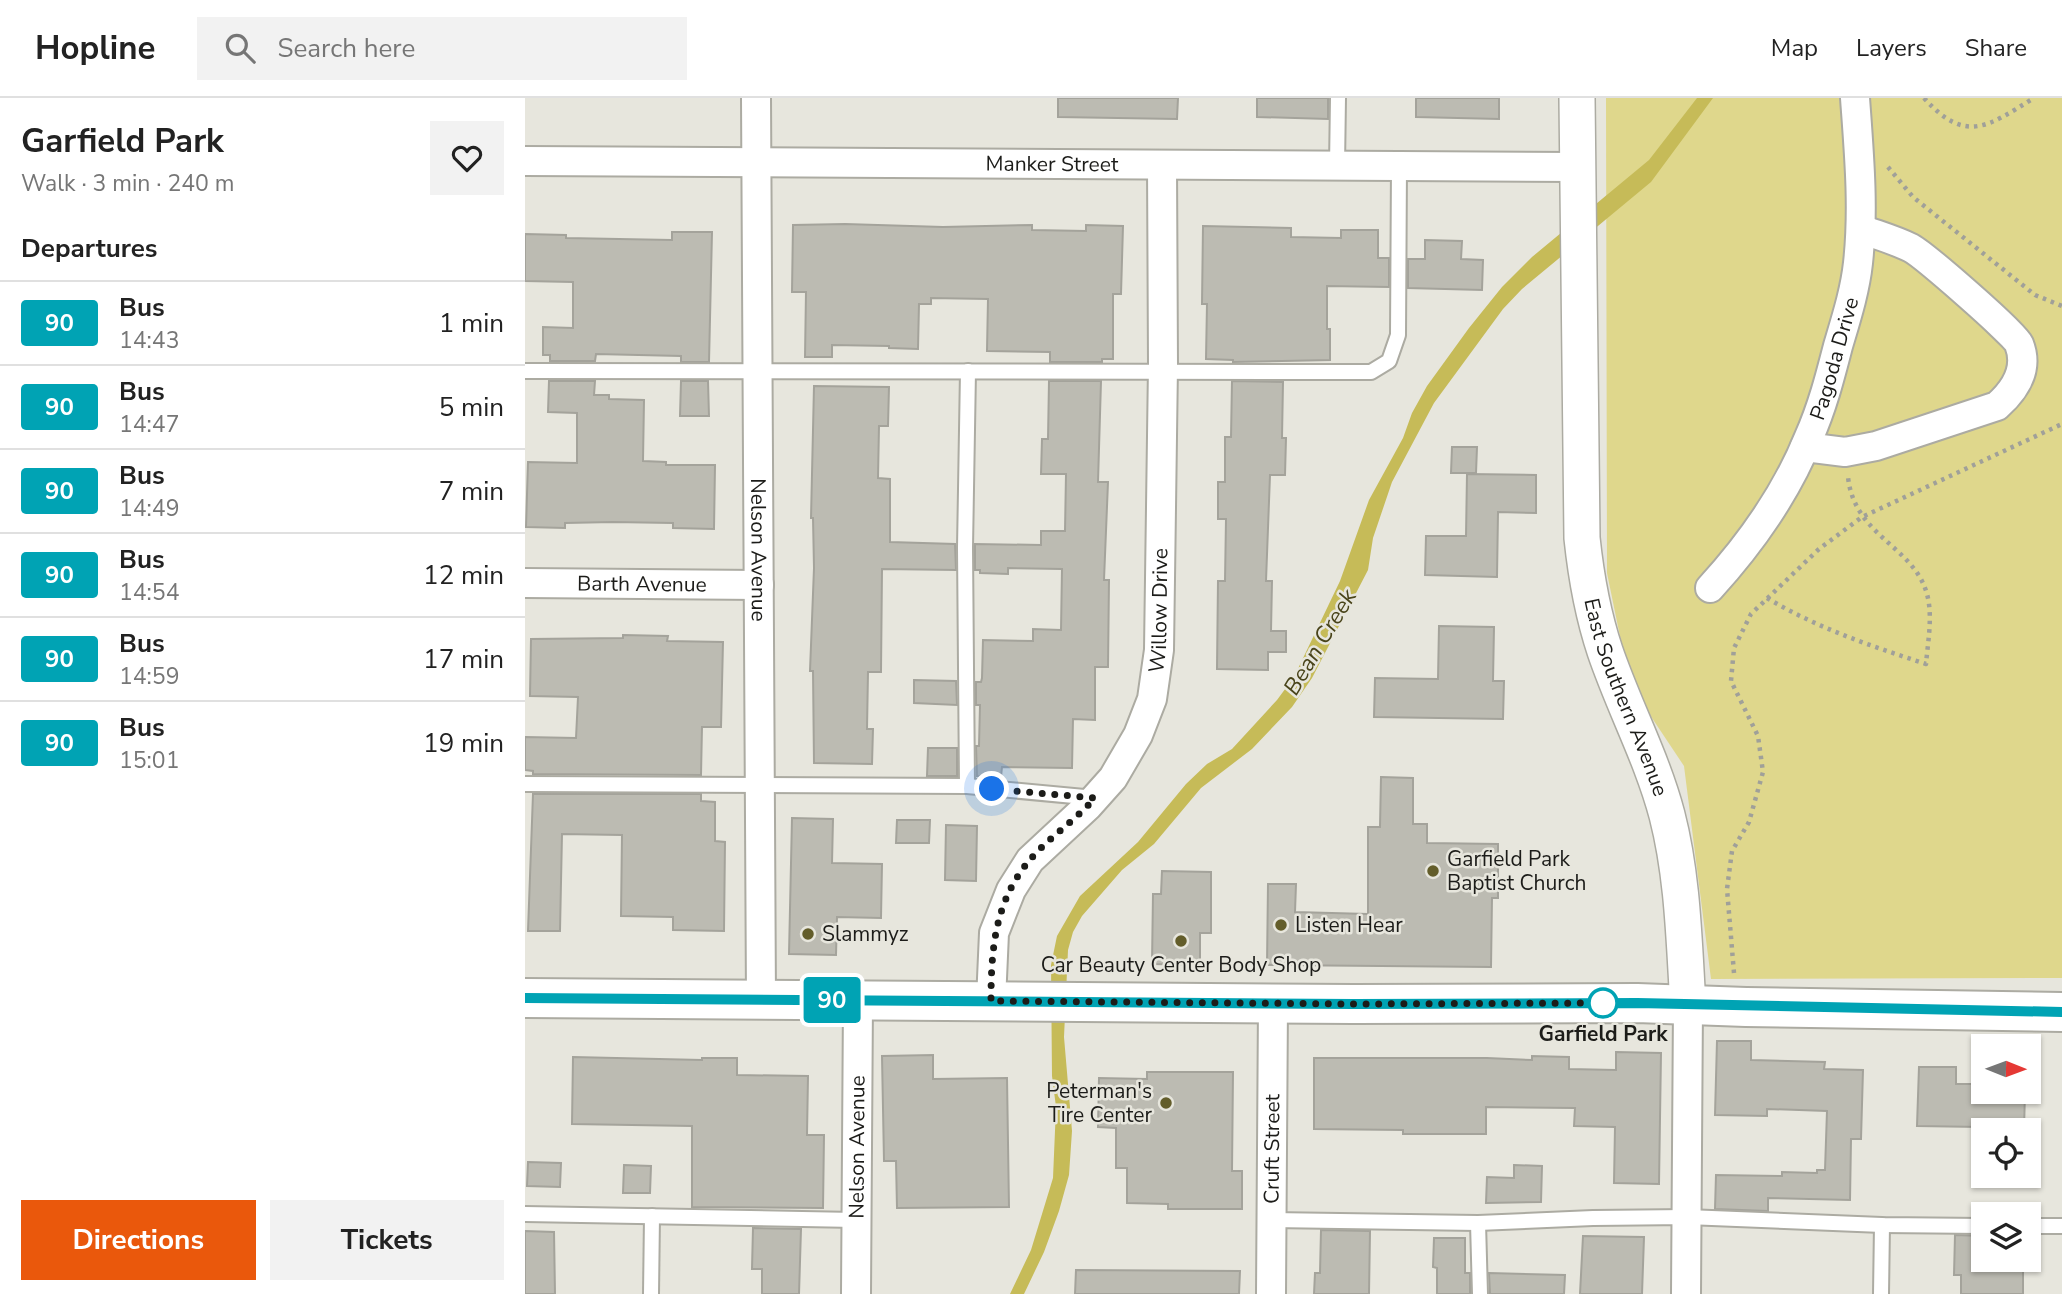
<!DOCTYPE html>
<html lang="en">
<head>
<meta charset="utf-8">
<style>
	body { margin:0; font-family:"Nunito Sans",sans-serif; background:#f2f2f2; color:#222; height:100vh; display:flex; flex-direction:column; font-size:26px; white-space:nowrap }
	* { box-sizing:border-box; margin:0 }
	p { font-size:23px; color:#767676 }
	.icon { flex:none; width:38px; height:38px; fill:none; stroke:currentColor; stroke-width:2; stroke-linecap:round; stroke-linejoin:round }
	.map { position:relative; flex:1; overflow:hidden }
	.side { display:flex; flex-direction:column; background:#fff; width:525px }
	.side>* { flex:none }
	.badge { padding:0 14px; border-radius:5px; font-size:24px; line-height:46px }
	.needle { width:46px; rotate:91deg }
	.tools { position:absolute; left:1446px; top:936px; display:grid; gap:14px }
	.tools a { display:grid; place-items:center; width:70px; height:70px; border-radius:0px; background:#fff; box-shadow:0 2px 5px #0004; font-size:35px }
	.you { position:absolute; width:35px; height:35px; margin:-18px; border:5px solid #fff; border-radius:50%; background:#1a73e8; box-shadow:0 0 0 10px #1a73e833 }
	.map>.badge { position:absolute; translate:-50% -50%; box-shadow:0 0 0 4px #fff }
	h2 { padding:0 21px; font-size:26px; line-height:63px }
	.round { display:grid; place-items:center; flex:none; width:74px; height:74px; border-radius:0px; background:#f2f2f2 }
	.headline { display:flex; align-items:center; justify-content:space-between; height:119px; padding:0 21px }
	h1 { font-size:33px; font-weight:700; line-height:52px }
	.button { display:flex; gap:14px; margin-top:auto; padding:14px 21px }
	.button a { flex:1; height:80px; border-radius:0px; background:#ea580c; color:#fff; font-size:28px; font-weight:700; line-height:80px; text-align:center }
	.button a+a { background:#f2f2f2; color:#222 }
	ul { padding:0; list-style:none }
	li { display:flex; align-items:center; gap:21px; height:84px; padding:0 21px; border-top:2px solid #e0e0e0 }
	li div { flex:1 }
	li b { display:block; font-size:26px }
	li em { font-style:normal }
	li .badge { min-width:77px; font-weight:700; text-align:center }
	header { display:flex; align-items:center; gap:42px; box-sizing:border-box; height:98px; padding:0 35px; background:#fff; border-bottom:2px solid #e0e0e0 }
	header strong { font-size:33px }
	nav { display:flex; gap:38px; margin-inline-start:auto; font-size:24px }
	.search { width:490px; height:63px; background:#f2f2f2; display:flex; align-items:center; gap:18px; box-sizing:border-box; padding:0 24px; border-radius:0px; color:#767676; font-size:26px }
	main { display:flex; flex:1; min-height:0 }
	.map>svg:first-child { display:block }
	.green { fill:#dfd78c }
	.water { fill:#c6bb58 }
	.building { fill:#bcbbb2; stroke:#a4a39b; stroke-width:2 }
	.lines { fill:none; stroke-linecap:round; stroke-linejoin:round }
	.service-casing { stroke:#acaba2; stroke-width:18 }
	.minor-casing { stroke:#acaba2; stroke-width:32 }
	.tertiary-casing { stroke:#acaba2; stroke-width:38 }
	.secondary-casing { stroke:#acaba2; stroke-width:42 }
	.path { stroke:#a0a099; stroke-width:4.5; stroke-dasharray:3.5 5; stroke-linecap:butt }
	.service { stroke:#fff; stroke-width:14 }
	.minor { stroke:#fff; stroke-width:28 }
	.tertiary { stroke:#fff; stroke-width:35 }
	.secondary { stroke:#fff; stroke-width:38 }
	.line-casing { stroke:#fff; stroke-width:16 }
	.line { stroke:#00a3b4; stroke-width:10 }
	.walk { stroke:#1c1c19; stroke-width:7; stroke-dasharray:0 12.6 }
	.poi-dot { fill:#635d2a; stroke:#e7e6dd; stroke-width:2.5 }
	.stop-dot { fill:#fff; stroke:#00a3b4; stroke-width:3.5 }
	.labels { text-anchor:middle; dominant-baseline:central; stroke-width:5; stroke-linejoin:round; paint-order:stroke }
	.street-label { font-size:21px; fill:#1c1c19; stroke:#e7e6dd }
	.poi-label { font-size:21px; fill:#1c1c19; stroke:#e7e6dd; text-anchor:start }
	.stop-label { font-size:21px; font-weight:bold; fill:#1c1c19; stroke:#e7e6dd }
	.water-label { font-size:23px; font-style:italic; fill:#49441a; stroke:#e7e6dd }
</style>
</head>
<body>
<header>
<strong>Hopline</strong>
<div class="search"><svg class="icon" aria-label="search" viewBox="0 0 24 24"><circle cx="10" cy="10" r="6"/><path d="M15 15l6 6"/></svg>Search here</div>
<nav><a>Map</a><a>Layers</a><a>Share</a></nav>
</header>
<main>
<section class="side">
<div class="headline"><div><h1>Garfield Park</h1><p>Walk · 3 min · 240 m</p></div><a class="round"><svg class="icon" aria-label="heart" viewBox="0 0 24 24"><path d="M12 20l-8-8c-3-5 5-10 8-4 3-6 11-1 8 4z"/></svg></a></div>
<h2>Departures</h2>
<ul>
<li><span class="badge" style="background:#00a3b4;color:#fff">90</span><div><b>Bus</b><p>14:43</p></div><em>1 min</em></li>
<li><span class="badge" style="background:#00a3b4;color:#fff">90</span><div><b>Bus</b><p>14:47</p></div><em>5 min</em></li>
<li><span class="badge" style="background:#00a3b4;color:#fff">90</span><div><b>Bus</b><p>14:49</p></div><em>7 min</em></li>
<li><span class="badge" style="background:#00a3b4;color:#fff">90</span><div><b>Bus</b><p>14:54</p></div><em>12 min</em></li>
<li><span class="badge" style="background:#00a3b4;color:#fff">90</span><div><b>Bus</b><p>14:59</p></div><em>17 min</em></li>
<li><span class="badge" style="background:#00a3b4;color:#fff">90</span><div><b>Bus</b><p>15:01</p></div><em>19 min</em></li>
</ul>
<div class="button"><a>Directions</a><a>Tickets</a></div>
</section>
<div class="map">
<svg width="1537" height="1196" viewBox="0 0 1537 1196">
	<rect width="100%" height="100%" fill="#e7e6dd"/>
	<!-- green -->
	<path class="green" d="M1081,0h456v880l-351,1 -27,-213 -54,-81 -23,-112z"/>
	<!-- water -->
	<path class="water" d="M1172,0h16l-62,84 -129,107 -19,20 -69,94 -42,79 -19,56 -5,32 -56,108 -20,29 -40,42 -51,39 -47,56 -32,26 -40,46 -9,16 -5,18 -4,87 8,94 -3,44 -10,36 -15,41 -20,42h-14l21,-44 22,-72 3,-71 -4,-31 -1,-111 6,-29 23,-40 58,-54 48,-58 21,-20 25,-15 45,-49 17,-23 46,-96 29,-81 34,-62 9,-25 15,-27 42,-58 33,-41 30,-30 117,-97z"/>
	<!-- building -->
	<g class="building">
		<path d="M533,0h120l-1,21 -119,-2z"/>
		<path d="M732,0h71v21l-71,-2z"/>
		<path d="M891,0h83v21l-83,-2z"/>
		<path d="M320,126l98,3 89,-2v5l54,1v-6l37,1 -2,68h-8v65h-11v3h-52v-10l-63,-1 1,-52 -57,-1v6h-12l-1,45 -29,-1v-2l-57,-1v12h-27l1,-65h-14l1,-67z"/>
		<path d="M678,128l88,2v9l50,1v-8h37v28h11v29l-62,-1v43h3v31l-97,2v-2l-27,-1 1,-55h-5z"/>
		<path d="M147,134h40l-3,130h-28v-6l-85,-2 -1,7h-45v-6h-7v-28l30,1v-46l-48,-1v-47l41,1v3l106,2z"/>
		<path d="M900,142l37,1 -1,18 22,1 -1,30 -74,-2v-29h17z"/>
		<path d="M24,283h46l-1,14h15v4l35,1 -1,61 23,1v3h49l-1,64 -41,-1v-5l-60,-1 -48,1v5l-39,-1 2,-65 49,1v-50l-29,-1z"/>
		<path d="M156,283h27l1,35h-29z"/>
		<path d="M524,283h52l-3,101h10l-4,98h5l-1,87h-13v53l-22,-1 -1,49 -70,-1 -1,10 -24,-1 -1,-30h3l1,-41h-4v-23h5l1,-4 1,-38 50,1v-12l28,1 1,-61 -54,-1v6l-28,-1v-3h-5v-26l66,1v-14h24l1,-57h-25l1,-35h6z"/>
		<path d="M707,283l51,1 -1,56h4l-1,37h-15l-4,106h6l-1,50h15v21h-18v18l-51,-1 1,-88h7l1,-62h-8v-37h7v-45h6z"/>
		<path d="M289,288l75,1 -1,39h-9l-1,52 12,1v63l65,2 1,26 -74,-1 -1,103h-13l-1,57h6l-1,35 -58,-1 -1,-92h-3l4,-103 -1,-50h-2z"/>
		<path d="M927,349h25l-1,26h-25z"/>
		<path d="M942,376l69,1v38l-38,-1 -1,65 -72,-2 1,-39h40z"/>
		<path d="M914,528l55,1 -1,54h11l-1,38 -129,-2 1,-39 63,1z"/>
		<path d="M98,537l45,1 -1,5 56,1 -2,85h-19l-1,48 -168,-1v-3l-8,-1v-33l51,1 2,-41 -48,-1 1,-57 92,-1z"/>
		<path d="M389,582l42,1 1,24 -43,-2z"/>
		<path d="M403,650h29v28h-30z"/>
		<path d="M856,679l32,1v46h14v19l71,1v54h-6l-1,69 -224,-2 1,-81h28l-1,28 73,2v-87h12z"/>
		<path d="M8,696h168v7l14,1v39l10,1 -1,89 -51,-1v-13l-52,-1 1,-81 -60,-1 -2,97h-32z"/>
		<path d="M267,720l41,1 -1,44 50,1 -1,54 -44,-1 -1,38 -47,-1z"/>
		<path d="M372,722h33l-1,23h-33z"/>
		<path d="M421,727l31,1 -1,55 -31,-1z"/>
		<path d="M637,773l49,1v61h-11v32l-48,-1 1,-70h8z"/>
		<path d="M1192,943h34v19l74,2 -1,7 39,1 -2,69h-10l-1,61 -82,-2v13l-53,-2 1,-34 66,1v-4l35,1v-3h8l2,-59 -60,-2v7l-52,-1z"/>
		<path d="M1091,954l45,1 -2,131 -45,-1 1,-56 -41,-1 1,-18 -89,-1v27h-83v-4l-89,-1v-71h173l45,2v-4l37,1v12l47,1z"/>
		<path d="M408,957v24l74,-1 2,129 -112,1 -1,-47h-12l-2,-105z"/>
		<path d="M48,959l129,3v-2h35v17l71,1 -1,59h17l-1,73 -131,-1v-81l-120,-2z"/>
		<path d="M1394,969h37v17h27v8h42l-1,38h-43v-3l-64,-1z"/>
		<path d="M622,974h86l-1,99h10v38h-74v-5l-41,-1v-35h-11v-40l-18,-1 1,-49 48,1z"/>
		<path d="M3,1064l33,1 -1,24 -33,-1z"/>
		<path d="M99,1067l27,1 -1,27h-27z"/>
		<path d="M989,1067l28,1 -1,36 -55,1 1,-26 27,1z"/>
		<path d="M228,1130l48,1 -2,65h-37v-25h-10z"/>
		<path d="M796,1132l49,1 -1,63h-55l1,-21h5z"/>
		<path d="M0,1133l29,1 1,62h-30z"/>
		<path d="M1430,1137l28,1v24h40v34h-62v-19h-7z"/>
		<path d="M1058,1138l61,1 -2,57h-62z"/>
		<path d="M909,1140h31v35h5v21h-33v-26l-4,-1z"/>
		<path d="M551,1172l164,1 -1,23h-164z"/>
		<path d="M964,1175l76,2 -1,19h-74z"/>
	</g>
	<g class="lines">
		<defs>
			<g id="service">
				<path d="M812,68l1,-68"/>
				<path d="M0,273l846,1 18,-11 9,-26 1,-169"/>
				<path d="M0,686l442,2 128,12"/>
				<path d="M442,688l-2,-238 3,-177"/>
				<path d="M0,1116l331,6"/>
				<path d="M746,1122l207,3 115,-5 94,-1 195,8 101,1"/>
				<path d="M953,1125l2,71"/>
				<path d="M1503,1128h34"/>
				<path d="M126,1196l1,-78"/>
				<path d="M1356,1196l1,-69"/>
			</g>
			<g id="minor">
				<path id="s1" d="M231,0l5,902"/>
				<path id="s2" d="M0,63l1052,6"/>
				<path d="M1280,349l40,5 31,-6 121,-40c18,-16 32,-37 22,-62 -5,-11 -95,-89 -108,-96 -16,-8 -34,-13 -50,-19"/>
				<path id="s3" d="M0,485l234,2"/>
				<path id="s4" d="M1185,490c41,-45 76,-94 99,-151 13,-29 21,-60 29,-91 8,-27 17,-55 20,-83 6,-55 1,-110 -3,-165"/>
				<path id="s5" d="M466,903l3,-68 17,-43 19,-30 58,-54 25,-28 25,-43 14,-36 7,-49 4,-285 -1,-200"/>
				<path id="s6" d="M331,1196l2,-294"/>
				<path id="s7" d="M746,1196l2,-291"/>
				<path d="M1161,1196l2,-289"/>
			</g>
			<g id="tertiary">
				<path id="s8" d="M1052,0l5,440c4,38 11,77 23,113 19,56 47,107 62,164 16,62 17,127 21,190"/>
			</g>
			<path id="secondary" d="M0,900l829,6 283,-1 109,4 316,5"/>
		</defs>
		<!-- service casing -->
		<use href="#service" class="service-casing"/>
		<!-- minor casing -->
		<use href="#minor" class="minor-casing"/>
		<!-- tertiary casing -->
		<use href="#tertiary" class="tertiary-casing"/>
		<!-- secondary casing -->
		<use href="#secondary" class="secondary-casing"/>
		<!-- path -->
		<g class="path">
			<path d="M1399,0c42,47 64,28 110,0"/>
			<path d="M1363,69l25,30 122,98 27,11"/>
			<path d="M1242,500c50,30 104,48 159,66 2,-24 8,-53 -1,-76 -16,-43 -71,-54 -77,-111"/>
			<path d="M1209,875l-7,-84 5,-38 17,-29 14,-50 -5,-36 -27,-55 3,-33 17,-34 68,-65 43,-32 200,-93"/>
		</g>
		<!-- service -->
		<use href="#service" class="service"/>
		<!-- minor -->
		<use href="#minor" class="minor"/>
		<!-- tertiary -->
		<use href="#tertiary" class="tertiary"/>
		<!-- secondary -->
		<use href="#secondary" class="secondary"/>
	</g>
	<g class="lines">
		<defs>
			<path id="line" d="M0,900l829,6 283,-1 425,9"/>
		</defs>
		<!-- line casing -->
		<use href="#line" class="line-casing"/>
		<!-- line -->
		<use href="#line" class="line"/>
		<!-- walk -->
		<path class="walk" d="M467,691l103,9c-17,19 -38,34 -56,52 -43,43 -48,93 -48,151l363,3 249,-1"/>
	</g>
	<!-- markers -->
	<g class="poi-dot">
		<circle cx="908" cy="773" r="7"/>
		<circle cx="756" cy="827" r="7"/>
		<circle cx="283" cy="836" r="7"/>
		<circle cx="656" cy="843" r="7"/>
		<circle cx="641" cy="1005" r="7"/>
	</g>
	<circle class="stop-dot" cx="1078" cy="905" r="14"/>
	<g class="labels">
		<!-- street labels -->
		<g class="street-label">
			<text stroke="none"><textPath href="#s2" startOffset="527">Manker Street</textPath></text>
			<text stroke="none"><textPath href="#s4" startOffset="264">Pagoda Drive</textPath></text>
			<text stroke="none"><textPath href="#s1" startOffset="452">Nelson Avenue</textPath></text>
			<text stroke="none"><textPath href="#s3" startOffset="117">Barth Avenue</textPath></text>
			<text stroke="none"><textPath href="#s5" startOffset="444">Willow Drive</textPath></text>
			<text stroke="none"><textPath href="#s8" startOffset="606">East Southern Avenue</textPath></text>
			<text stroke="none"><textPath href="#s6" startOffset="147">Nelson Avenue</textPath></text>
			<text stroke="none"><textPath href="#s7" startOffset="145">Cruft Street</textPath></text>
		</g>
		<!-- poi labels -->
		<g class="poi-label">
			<text x="922" y="761">Garfield Park<tspan x="922" dy="24">Baptist Church</tspan></text>
			<text x="770" y="827">Listen Hear</text>
			<text x="297" y="836">Slammyz</text>
			<text x="656" y="867" text-anchor="middle">Car Beauty Center Body Shop</text>
			<text x="627" y="993" text-anchor="end">Peterman's<tspan x="627" dy="24">Tire Center</tspan></text>
		</g>
		<!-- stop labels -->
		<g class="stop-label">
			<text x="1078" y="936">Garfield Park</text>
		</g>
		<!-- water labels -->
		<g class="water-label">
			<text transform="translate(795 544) rotate(-59)">Bean Creek</text>
		</g>
	</g>
</svg>
<div class="tools">
<a><svg class="needle" viewBox="-14 -14 28 28"><path d="M0-13l5 13h-10z" fill="#e53935"/><path d="M0 13l5-13h-10z" fill="#767676"/></svg></a>
<a><svg class="icon" aria-label="locate" viewBox="0 0 24 24"><circle cx="12" cy="12" r="6"/><path d="M12 2v4M12 18v4M2 12h4M18 12h4"/></svg></a>
<a><svg class="icon" aria-label="layers" viewBox="0 0 24 24"><path d="M12 4l9 5-9 5-9-5zM3 14l9 5 9-5"/></svg></a>
</div>
<div class="you" style="left:467px;top:691px"></div>
<b class="badge" style="left:307px;top:902px;background:#00a3b4;color:#fff">90</b>
</div>
</main>
</body>
</html>
